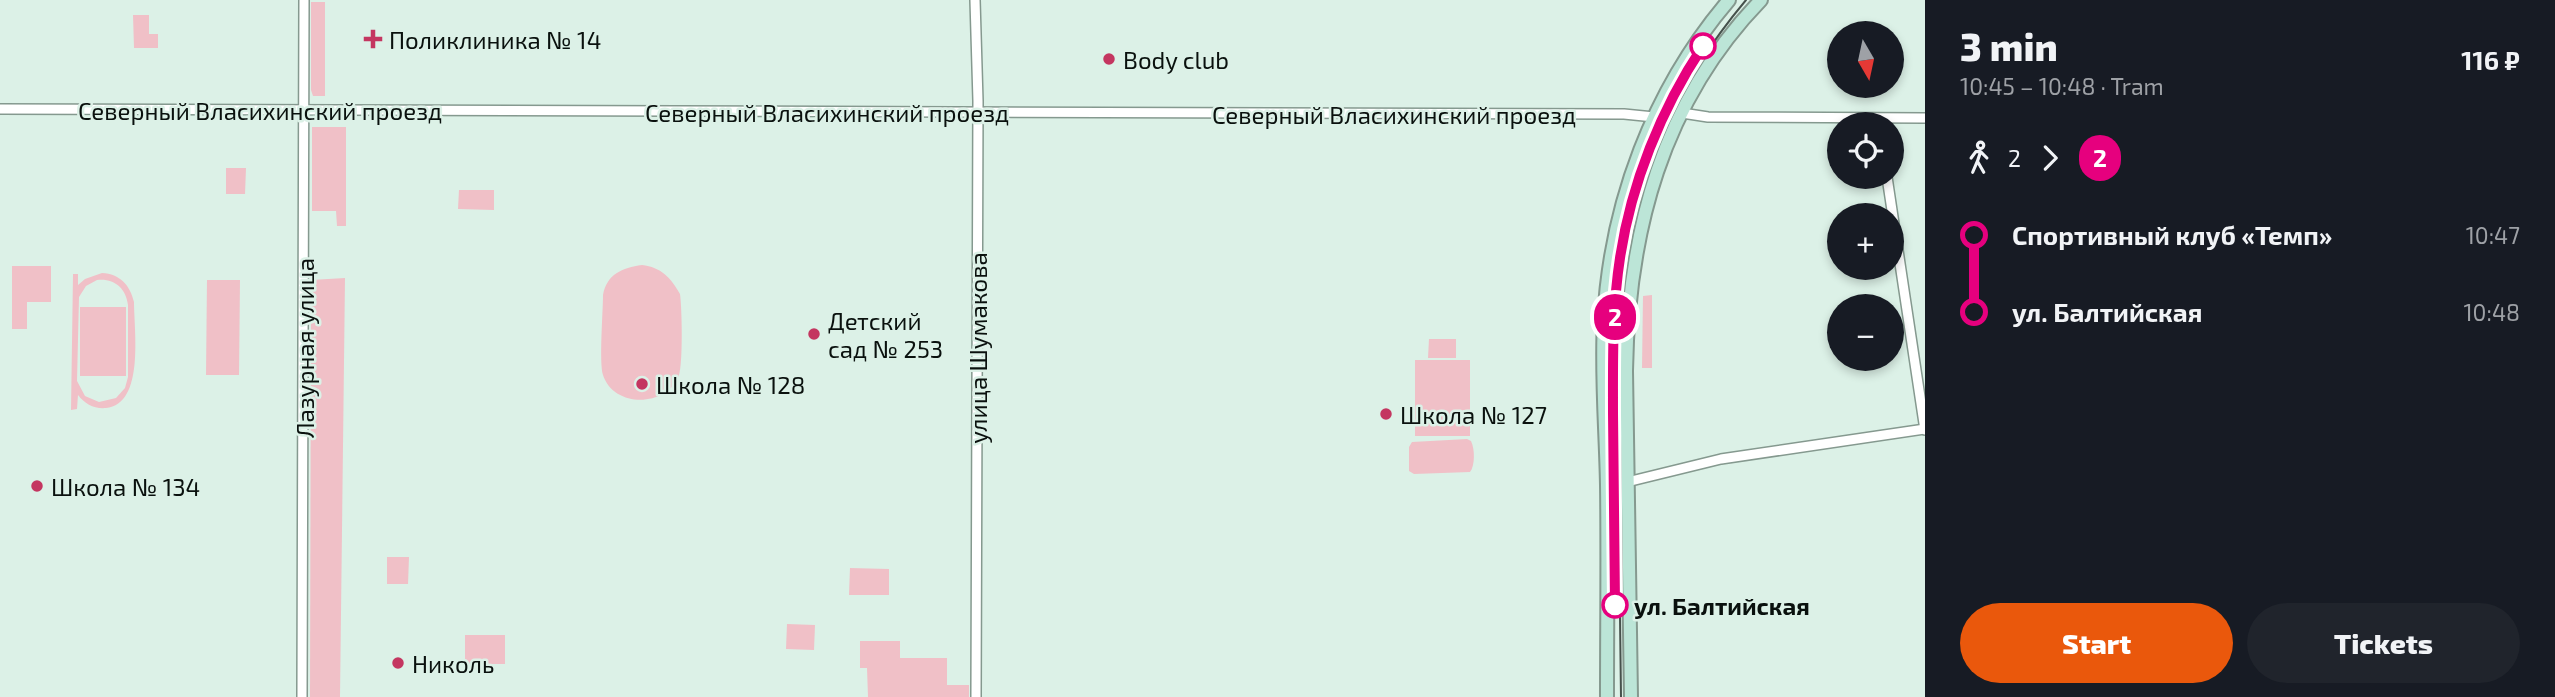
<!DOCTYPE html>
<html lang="en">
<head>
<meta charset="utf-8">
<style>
	body { margin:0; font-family:"Exo 2",sans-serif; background:#20242c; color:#f1f3f6; height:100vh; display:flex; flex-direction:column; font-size:26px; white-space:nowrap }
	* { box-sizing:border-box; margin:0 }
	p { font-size:23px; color:#9ea1a6 }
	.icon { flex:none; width:38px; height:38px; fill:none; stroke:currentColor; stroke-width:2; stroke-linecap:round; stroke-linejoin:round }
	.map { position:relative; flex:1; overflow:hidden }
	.panel { display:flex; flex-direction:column; background:#171b24; width:630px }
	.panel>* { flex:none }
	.badge { padding:0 14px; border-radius:23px; font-size:24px; line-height:46px }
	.needle { width:46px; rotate:171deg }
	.buttons { position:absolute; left:1827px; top:21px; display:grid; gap:14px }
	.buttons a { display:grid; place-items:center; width:77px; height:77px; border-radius:50%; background:#171b24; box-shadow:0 4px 10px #0003; font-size:35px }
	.map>.badge { position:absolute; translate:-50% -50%; box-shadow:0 0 0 4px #fff }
	.legs { display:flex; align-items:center; gap:10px; height:77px; padding:0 35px; font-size:23px }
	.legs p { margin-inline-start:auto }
	.summary { display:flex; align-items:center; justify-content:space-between; height:119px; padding:0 35px }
	h1 { font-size:38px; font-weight:800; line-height:52px }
	.button { display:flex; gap:14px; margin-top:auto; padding:14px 35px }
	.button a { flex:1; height:80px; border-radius:42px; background:#ea580c; color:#fff; font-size:28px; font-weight:800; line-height:80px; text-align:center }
	.button a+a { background:#20242c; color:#f1f3f6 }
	ul { padding:0 35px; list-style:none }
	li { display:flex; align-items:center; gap:24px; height:77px; font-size:26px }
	li i { display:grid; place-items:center; width:10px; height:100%; margin:0 9px; background:currentColor }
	li i::after { content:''; width:18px; height:18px; margin:-9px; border:5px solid; border-radius:50%; background:#171b24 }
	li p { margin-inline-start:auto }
	li:first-child i { background:linear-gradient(#0000 50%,currentColor 0) }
	li:last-child i { background:linear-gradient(currentColor 50%,#0000 0) }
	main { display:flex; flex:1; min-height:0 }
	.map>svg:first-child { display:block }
	.green { fill:#f0c0c7; fill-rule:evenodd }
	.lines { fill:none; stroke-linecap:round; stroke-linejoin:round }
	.minor-casing { stroke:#85998f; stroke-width:12 }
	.secondary-casing { stroke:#85998f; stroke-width:16 }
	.minor { stroke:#fff; stroke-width:9 }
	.secondary { stroke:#bce5d7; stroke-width:12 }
	.tram { stroke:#46514c; stroke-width:2 }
	.line-1-casing { stroke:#fff; stroke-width:16 }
	.line-1 { stroke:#e6007e; stroke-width:10 }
	.poi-dot { fill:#c43660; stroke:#dcf1e7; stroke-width:2.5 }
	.stop-1-dot { fill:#fff; stroke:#e6007e; stroke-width:3.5 }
	.labels { text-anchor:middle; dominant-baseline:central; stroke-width:5; stroke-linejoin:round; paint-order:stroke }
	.poi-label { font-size:24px; fill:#0a110e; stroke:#dcf1e7; text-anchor:start }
	.street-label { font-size:24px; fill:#0a110e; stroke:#dcf1e7 }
	.stop-label { font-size:24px; font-weight:bold; fill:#0a110e; stroke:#dcf1e7; text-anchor:start }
</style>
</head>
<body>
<main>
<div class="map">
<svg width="1925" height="697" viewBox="0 0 1925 697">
	<rect width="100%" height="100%" fill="#dcf1e7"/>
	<!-- green -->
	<g class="green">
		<path d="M311,2h14v94h-12l-2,-6z"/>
		<path d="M133,15h16v19h9v14h-24z"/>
		<path d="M312,127h34v99h-9l-1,-15h-24z"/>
		<path d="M226,168h20l-1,26h-19z"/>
		<path d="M459,190h35v20l-36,-1z"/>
		<path d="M642,265c19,2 29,13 38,29 2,14 3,69 -1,81 -11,32 -65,34 -76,0 -4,-13 0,-63 0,-80 4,-21 19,-27 39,-30z"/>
		<path d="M12,266h39v36h-24v27h-15z"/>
		<path d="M102,273c18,1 28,12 32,29 0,29 11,102 -28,106 -12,1 -21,-4 -28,-13l-1,14 -6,1 2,-136h5v11l7,-6zM97,280c17,-2 29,8 31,25v72l-3,11 -9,10 -17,4 -14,-6 -8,-15 2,-84 7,-11z"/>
		<path d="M345,278l-5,419h-30l1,-417z"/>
		<path d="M207,280h33l-1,95h-33z"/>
		<path d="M1652,295v73h-10l1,-72z"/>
		<rect x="80" y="307" width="46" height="69"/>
		<path d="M1429,339h27v19h-28z"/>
		<rect x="1415" y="360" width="55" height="76"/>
		<path d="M1467,439l4,2c4,8 4,25 -1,31l-56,2 -5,-3v-24l3,-5z"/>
		<path d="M387,557h22l-1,27h-21z"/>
		<path d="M850,568l39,1v26h-40z"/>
		<path d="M787,624l28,1 -1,25 -28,-1z"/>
		<rect x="465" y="635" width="40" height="29"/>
		<path d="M860,641h40v17h47v27h22v12h-101l-1,-29h-7z"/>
	</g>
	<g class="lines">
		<defs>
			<g id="minor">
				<path d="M975,0l3,101 -2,596"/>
				<path d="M0,109l1624,5 30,3"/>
				<path d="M1682,113l26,4 217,1"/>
				<path d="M1887,177l38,253"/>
				<path d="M1627,482l94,-23 204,-30"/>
				<path d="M302,697l2,-697"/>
			</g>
			<g id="secondary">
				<path d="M1607,697c0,-71 1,-141 0,-212 -1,-55 -6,-110 -3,-164 6,-117 49,-232 125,-321"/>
				<path d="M1631,697l-5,-326c2,-139 36,-269 135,-371"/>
			</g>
		</defs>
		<!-- minor casing -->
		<use href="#minor" class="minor-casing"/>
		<!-- secondary casing -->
		<use href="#secondary" class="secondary-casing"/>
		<!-- minor -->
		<use href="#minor" class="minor"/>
		<!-- secondary -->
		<use href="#secondary" class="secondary"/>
		<!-- tram -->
		<path class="tram" d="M1621,697c-1,-81 -2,-163 -3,-244 0,-55 -2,-111 3,-165 9,-107 57,-207 125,-288"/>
	</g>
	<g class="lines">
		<defs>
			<path id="line-1" d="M1615,605c-1,-64 -1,-128 -2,-192 0,-51 -1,-104 7,-155 11,-74 41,-149 83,-212"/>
		</defs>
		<!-- line-1 casing -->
		<use href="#line-1" class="line-1-casing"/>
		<!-- line-1 -->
		<use href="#line-1" class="line-1"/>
	</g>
	<!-- markers -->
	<g class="poi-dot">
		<path d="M369.5 28.5h7v7h7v7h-7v7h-7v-7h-7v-7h7z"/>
		<circle cx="1109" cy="59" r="7"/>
		<circle cx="814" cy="334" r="7"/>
		<circle cx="642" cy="384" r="7"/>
		<circle cx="1386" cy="414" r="7"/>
		<circle cx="37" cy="486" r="7"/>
		<circle cx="398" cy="663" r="7"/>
	</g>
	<g class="stop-1-dot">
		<circle cx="1703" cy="46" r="12"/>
		<circle cx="1615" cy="605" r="12"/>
	</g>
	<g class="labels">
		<!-- poi labels -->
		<g class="poi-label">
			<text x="389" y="39">Поликлиника № 14</text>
			<text x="1123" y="59">Body club</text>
			<text x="828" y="320">Детский<tspan x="828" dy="28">сад № 253</tspan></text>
			<text x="656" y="384">Школа № 128</text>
			<text x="1400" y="414">Школа № 127</text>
			<text x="51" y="486">Школа № 134</text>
			<text x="412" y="663">Николь</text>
		</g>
		<!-- street labels -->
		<g class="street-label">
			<text x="260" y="110">Северный Власихинский проезд</text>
			<text x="827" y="112">Северный Власихинский проезд</text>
			<text x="1394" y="114">Северный Власихинский проезд</text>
			<text transform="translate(304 348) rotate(-90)">Лазурная улица</text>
			<text transform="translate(977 348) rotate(-90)">улица Шумакова</text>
		</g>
		<!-- stop labels -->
		<g class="stop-label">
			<text x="1634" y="605">ул. Балтийская</text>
		</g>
	</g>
</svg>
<div class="buttons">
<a><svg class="needle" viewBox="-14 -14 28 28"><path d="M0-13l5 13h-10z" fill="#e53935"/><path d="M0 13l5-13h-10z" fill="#9ea1a6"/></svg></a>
<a><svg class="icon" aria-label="locate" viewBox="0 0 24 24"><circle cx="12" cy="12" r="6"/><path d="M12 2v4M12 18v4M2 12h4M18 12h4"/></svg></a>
<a>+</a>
<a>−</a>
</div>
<b class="badge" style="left:1615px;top:317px;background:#e6007e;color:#fff">2</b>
</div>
<section class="panel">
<div class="summary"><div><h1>3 min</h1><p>10:45 – 10:48 · Tram</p></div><b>116 ₽</b></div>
<div class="legs"><svg class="icon" aria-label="walk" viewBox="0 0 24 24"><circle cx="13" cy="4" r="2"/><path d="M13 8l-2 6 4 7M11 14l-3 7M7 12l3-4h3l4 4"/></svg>2<svg class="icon" aria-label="forward" viewBox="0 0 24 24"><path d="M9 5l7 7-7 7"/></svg><b class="badge" style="background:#e6007e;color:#fff">2</b></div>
<ul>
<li><i style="color:#e6007e"></i><b>Спортивный клуб «Темп»</b><p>10:47</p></li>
<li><i style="color:#e6007e"></i><b>ул. Балтийская</b><p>10:48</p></li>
</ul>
<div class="button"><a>Start</a><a>Tickets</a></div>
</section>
</main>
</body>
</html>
